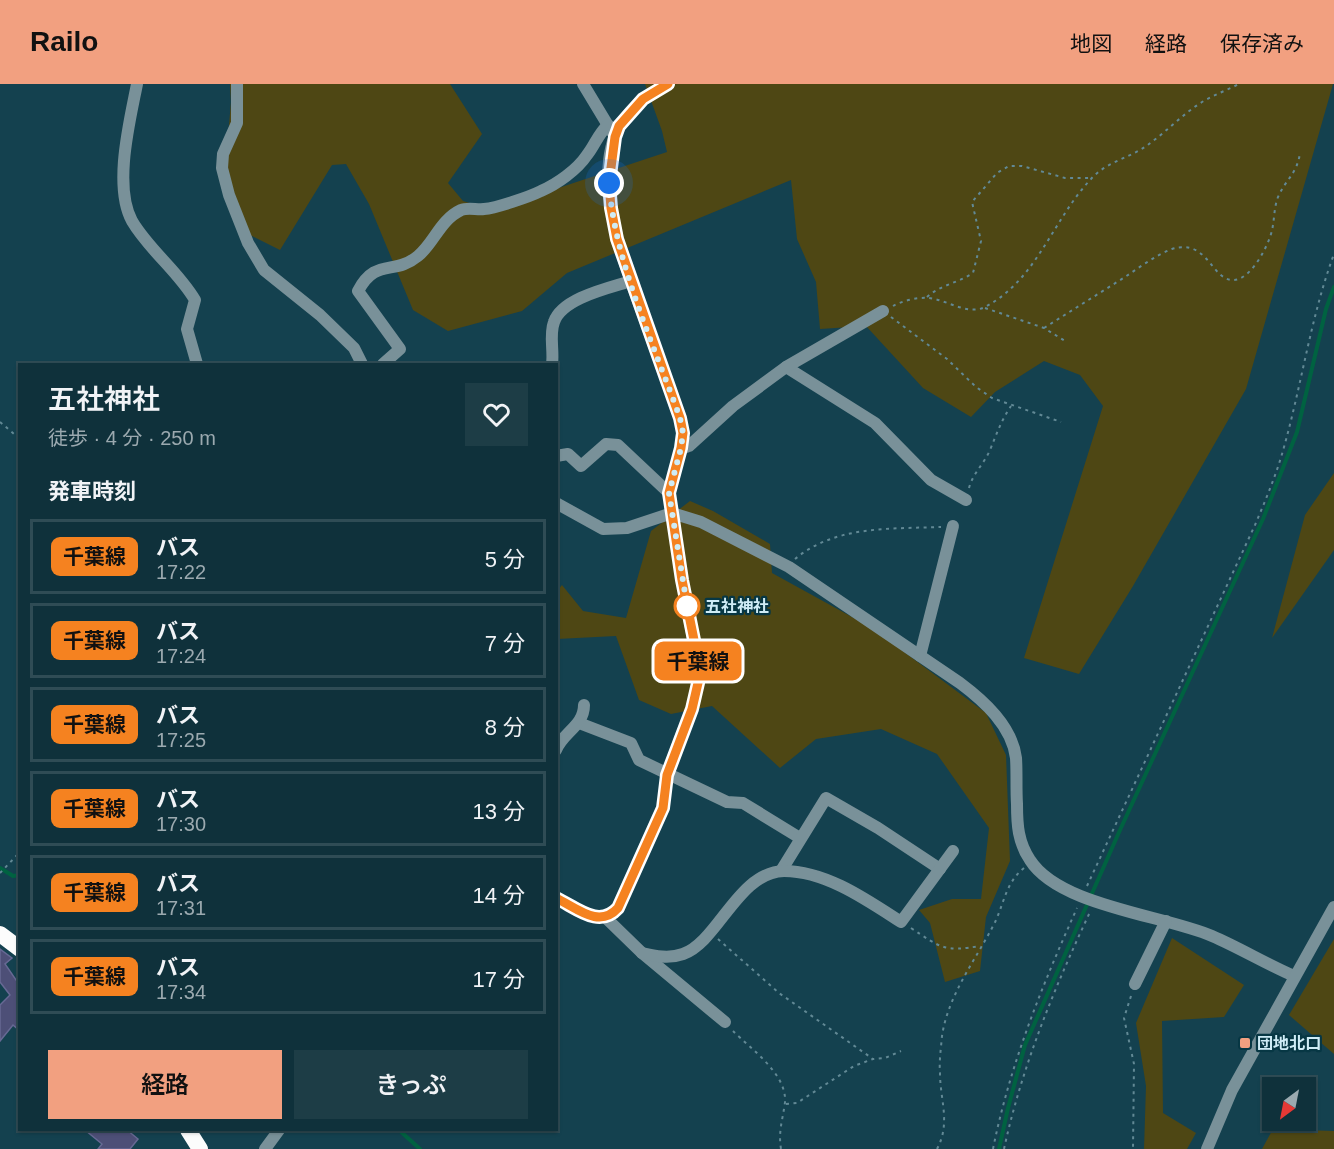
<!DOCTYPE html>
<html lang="ja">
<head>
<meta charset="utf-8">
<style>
	body { margin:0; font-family:Helvetica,"Noto Sans JP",sans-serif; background:#1d3d46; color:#f1f3f6; height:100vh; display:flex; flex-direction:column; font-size:22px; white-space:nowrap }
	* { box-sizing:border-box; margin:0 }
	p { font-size:20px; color:#9ba9af }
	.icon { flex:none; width:33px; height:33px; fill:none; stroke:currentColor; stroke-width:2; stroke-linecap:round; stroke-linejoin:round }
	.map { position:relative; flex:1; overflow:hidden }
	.panel { position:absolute; left:18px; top:279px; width:540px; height:768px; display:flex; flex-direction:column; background:#0f313b; border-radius:0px; box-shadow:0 2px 4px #0004,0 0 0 2px #2f4c55 }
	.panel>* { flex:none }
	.badge { padding:0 12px; border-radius:9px; font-size:21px; line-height:39px }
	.needle { width:39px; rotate:212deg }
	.controls { position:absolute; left:1262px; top:993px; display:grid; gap:12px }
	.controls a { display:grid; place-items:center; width:54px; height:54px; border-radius:0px; background:#0f313b; box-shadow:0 2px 4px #0004,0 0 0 2px #2f4c55; font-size:30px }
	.you { position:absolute; width:30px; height:30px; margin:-15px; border:4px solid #fff; border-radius:50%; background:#1a73e8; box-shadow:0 0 0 9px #1a73e833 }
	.map>.badge { position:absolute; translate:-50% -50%; box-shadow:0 0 0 3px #fff }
	h2 { padding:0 30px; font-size:22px; line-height:54px }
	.round { display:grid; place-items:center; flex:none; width:63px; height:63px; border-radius:0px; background:#1d3d46 }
	.overview { display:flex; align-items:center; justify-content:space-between; height:102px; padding:0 30px }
	h1 { font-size:28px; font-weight:600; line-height:45px }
	.action { display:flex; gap:12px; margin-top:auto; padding:12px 30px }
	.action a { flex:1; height:69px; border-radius:0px; background:#f2a080; color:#111; font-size:24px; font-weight:600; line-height:69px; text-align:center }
	.action a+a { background:#1d3d46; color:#f1f3f6 }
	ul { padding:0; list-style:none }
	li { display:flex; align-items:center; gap:18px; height:75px; margin:0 12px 9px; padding:0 18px; border:3px solid #2f4c55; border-radius:0px }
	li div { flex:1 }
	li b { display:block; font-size:22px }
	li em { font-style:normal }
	li .badge { min-width:66px; font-weight:700; text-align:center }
	header { display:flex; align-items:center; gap:36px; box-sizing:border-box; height:84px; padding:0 30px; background:#f2a080; color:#111 }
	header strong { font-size:28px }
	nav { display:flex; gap:33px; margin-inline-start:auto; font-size:21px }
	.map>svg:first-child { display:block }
	.green { fill:#4e4714 }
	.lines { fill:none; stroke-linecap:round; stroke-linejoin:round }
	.stream { stroke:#006241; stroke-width:4 }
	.building { fill:#4d4f77; stroke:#676994; stroke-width:1.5 }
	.path { stroke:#628995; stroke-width:2; stroke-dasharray:3 4.5; stroke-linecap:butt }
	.minor { stroke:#799199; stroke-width:12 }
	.highway { stroke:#fcfcfc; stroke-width:16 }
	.line-casing { stroke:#fff; stroke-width:14 }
	.line { stroke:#f58220; stroke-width:9 }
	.walk { stroke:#cfecf6; stroke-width:6; stroke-dasharray:0 10.8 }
	.stop-dot { fill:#fff; stroke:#f58220; stroke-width:3 }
	.poi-dot { fill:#f2a080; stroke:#073744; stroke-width:2 }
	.labels { text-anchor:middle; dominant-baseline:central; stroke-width:4.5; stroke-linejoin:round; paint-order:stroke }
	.stop-label { font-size:16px; font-weight:bold; fill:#cfecf6; stroke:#073744; text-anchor:start }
	.poi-label { font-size:16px; font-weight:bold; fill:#cfecf6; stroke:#073744; text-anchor:start }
</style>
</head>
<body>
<header>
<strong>Railo</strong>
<nav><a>地図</a><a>経路</a><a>保存済み</a></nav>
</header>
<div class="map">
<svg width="1334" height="1065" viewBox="0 0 1334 1065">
	<rect width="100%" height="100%" fill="#14414f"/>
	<!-- green -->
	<g class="green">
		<path d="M230,0h220l32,50 -34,49 15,18 29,9 175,-58 -5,-21 -17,-47h688l-87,305 -113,197 -54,88 -55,-16 79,-252 -23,-31 -36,-14 -49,31 -24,25 -48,-29 -57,-62 -46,3 -4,-47 -19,-43 -6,-59 -224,93 -45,38 -74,20 -35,-21 -44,-106 -23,-40 -14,1 -52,85 -40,-20 -17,-37 8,-91z"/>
		<path d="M1334,389v77l-62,88 33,-123z"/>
		<path d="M690,417l23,10 57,33 2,29 100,55 114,85 20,42 4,106 -24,56 -6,54 -35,11 -15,-59 -11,-13 33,-11h29l8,-71 -52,-74 -56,-25 -65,10 -36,29 -68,-62 -41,8 -32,-14 -23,-64 -59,3v-48l5,-6 21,26 43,7 25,-87z"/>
		<path d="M1172,854l72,47 -20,32 -62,4 1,92 33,20 -9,16h-43l2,-63 -10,-63z"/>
		<path d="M1334,855v115l-45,-39z"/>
		<path d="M1273,1045l61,2v18h-72z"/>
	</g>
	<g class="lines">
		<!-- stream -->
		<g class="stream">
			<path d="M0,784l13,8 7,-1"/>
			<path d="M399,1046l21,19"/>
			<path d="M999,1065l9,-41 17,-63 95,-215 143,-311 34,-87 29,-123 8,-22"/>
		</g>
	</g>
	<!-- building -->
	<g class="building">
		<path d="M0,865l12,9 -7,6 11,16 4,-3v54l-7,-6 -13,16v-36l10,-10 -10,-13z"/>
		<path d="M85,1046h42l11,9 -8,10h-32l4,-5z"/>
	</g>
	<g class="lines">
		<!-- path -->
		<g class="path">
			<path d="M927,213c13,-12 31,-14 46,-24l8,-32 -9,-39 25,-29 12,-7h13l43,12h25"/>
			<path d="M893,222c9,-5 24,-9 35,-8 18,1 39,18 57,9 52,-27 68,-88 106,-128 16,-18 40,-21 58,-35 18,-13 34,-30 53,-42 12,-7 25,-12 37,-18"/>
			<path d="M985,224l59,20 21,13"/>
			<path d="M891,233l56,42 29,28 16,11 69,24"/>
			<path d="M1044,244c27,-17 54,-34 81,-51 15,-10 31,-22 47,-28 36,-11 39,31 61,31 17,0 32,-29 37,-43 5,-13 3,-27 8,-40 8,-18 19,-23 22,-44"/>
			<path d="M0,338l20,17"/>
			<path d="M969,404c4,-15 15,-24 21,-38 7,-17 11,-29 21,-44"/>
			<path d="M795,475c41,-34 96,-30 146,-32"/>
			<path d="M0,789l20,-21"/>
			<path d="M1087,802l168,-361c11,-26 22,-52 29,-78 18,-64 27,-131 50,-193"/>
			<path d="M911,844c30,20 33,24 69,18"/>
			<path d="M718,855l61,54 94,66"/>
			<path d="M1131,912l-7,22 10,46 -1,85"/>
			<path d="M733,947c18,18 54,43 52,71 -2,17 -7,29 -4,47"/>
			<path d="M786,1020l11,-1 57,-37 19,-7 12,-1 16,-7"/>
			<path d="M937,1065c14,-26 3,-49 3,-76 -1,-12 1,-25 2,-37 6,-40 32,-74 50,-108 12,-21 12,-44 32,-60"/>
			<path d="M993,1065c17,-85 49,-163 84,-241"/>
			<path d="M1004,1065c18,-83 50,-160 86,-237"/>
		</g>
		<!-- minor -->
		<g class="minor">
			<path d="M137,0c-7,36 -24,102 -5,137 17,29 46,50 63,79l-8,29 10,35"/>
			<path d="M237,0v39l-14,31 -1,14 7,27 19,48 16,27 56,45 34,33 8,16"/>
			<path d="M583,0l29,48"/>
			<path d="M383,280l17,-15 -42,-58c18,-34 36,-15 60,-35 16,-13 22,-36 43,-46 7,-3 16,0 23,-1 12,-1 45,-12 57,-18 16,-7 36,-21 46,-36 8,-10 11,-21 21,-30"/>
			<path d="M552,280c2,-13 -3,-29 2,-42 8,-24 55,-34 77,-41"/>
			<path d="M786,283l89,56 56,57 35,20"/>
			<path d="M681,365l8,-3 44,-40 53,-39 97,-56"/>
			<path d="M556,372l12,-2 13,12 25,-22 12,1 51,48"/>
			<path d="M556,419l47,26 24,-1 45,-15 29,9 88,45 171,116c24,18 52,43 56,75 1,15 0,31 1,46 0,21 1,38 13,56 29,46 133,55 182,76 28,12 54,28 82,40"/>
			<path d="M920,572l33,-130"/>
			<path d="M579,639l52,20 8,17 88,42 16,1 57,35"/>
			<path d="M556,666c7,-18 28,-24 28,-45"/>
			<path d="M781,787l45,-73 52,30 62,41"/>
			<path d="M556,814c21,10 43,31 62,10l45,-100 4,-33 25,-66 6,-26 -1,-23 -15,-80 -13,-87 12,-44 2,-16 -3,-15c-11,-32 -23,-63 -34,-95 -19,-52 -57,-145 -26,-198 12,-20 29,-30 48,-41"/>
			<path d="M606,834l36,35 83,69"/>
			<path d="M642,869c13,3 27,6 41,1 35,-12 55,-82 101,-83 42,0 83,29 117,51l52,-71"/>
			<path d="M1135,900l31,-63"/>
			<path d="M265,1065l14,-19"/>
			<path d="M1207,1065l25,-59 102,-183"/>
		</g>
		<!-- highway -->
		<g class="highway">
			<path d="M0,850l20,15"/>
			<path d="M188,1046l12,19"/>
		</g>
	</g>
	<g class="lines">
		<defs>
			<path id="line" d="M556,814c21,10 43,31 62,10l45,-100 4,-33 25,-66 6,-26v-23l-16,-80 -13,-87 12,-45 2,-15 -3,-15 -63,-179 -6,-31 -2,-25 6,-46 4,-11 24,-27 25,-15"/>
		</defs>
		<!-- line casing -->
		<use href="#line" class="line-casing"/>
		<!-- line -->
		<use href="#line" class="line"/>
		<!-- walk -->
		<path class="walk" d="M609,99c5,77 45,162 71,235l3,15 -2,15 -12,45 18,113"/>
	</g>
	<!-- markers -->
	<circle class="stop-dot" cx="687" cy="522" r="12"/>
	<rect class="poi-dot" x="1239" y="953" width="12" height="12" rx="3"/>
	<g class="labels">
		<!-- stop labels -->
		<g class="stop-label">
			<text x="705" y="522">五社神社</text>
		</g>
		<!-- poi labels -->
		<g class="poi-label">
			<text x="1257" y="959">団地北口</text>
		</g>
	</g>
</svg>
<div class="controls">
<a><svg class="needle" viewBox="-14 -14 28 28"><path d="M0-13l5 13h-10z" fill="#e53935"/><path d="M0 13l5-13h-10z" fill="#9ba9af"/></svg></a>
</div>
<div class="you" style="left:609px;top:99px"></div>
<b class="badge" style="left:698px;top:577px;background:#f58220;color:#111">千葉線</b>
<section class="panel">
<div class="overview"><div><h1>五社神社</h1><p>徒歩 · 4 分 · 250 m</p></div><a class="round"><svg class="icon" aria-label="heart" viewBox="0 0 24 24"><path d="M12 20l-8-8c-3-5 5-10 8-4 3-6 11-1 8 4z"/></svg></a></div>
<h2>発車時刻</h2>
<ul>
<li><span class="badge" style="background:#f58220;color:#111">千葉線</span><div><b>バス</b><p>17:22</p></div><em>5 分</em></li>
<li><span class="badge" style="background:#f58220;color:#111">千葉線</span><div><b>バス</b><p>17:24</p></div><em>7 分</em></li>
<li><span class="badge" style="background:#f58220;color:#111">千葉線</span><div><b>バス</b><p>17:25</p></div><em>8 分</em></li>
<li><span class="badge" style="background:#f58220;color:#111">千葉線</span><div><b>バス</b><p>17:30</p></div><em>13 分</em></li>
<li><span class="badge" style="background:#f58220;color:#111">千葉線</span><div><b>バス</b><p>17:31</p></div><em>14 分</em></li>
<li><span class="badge" style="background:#f58220;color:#111">千葉線</span><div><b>バス</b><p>17:34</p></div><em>17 分</em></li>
</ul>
<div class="action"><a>経路</a><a>きっぷ</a></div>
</section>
</div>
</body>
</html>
